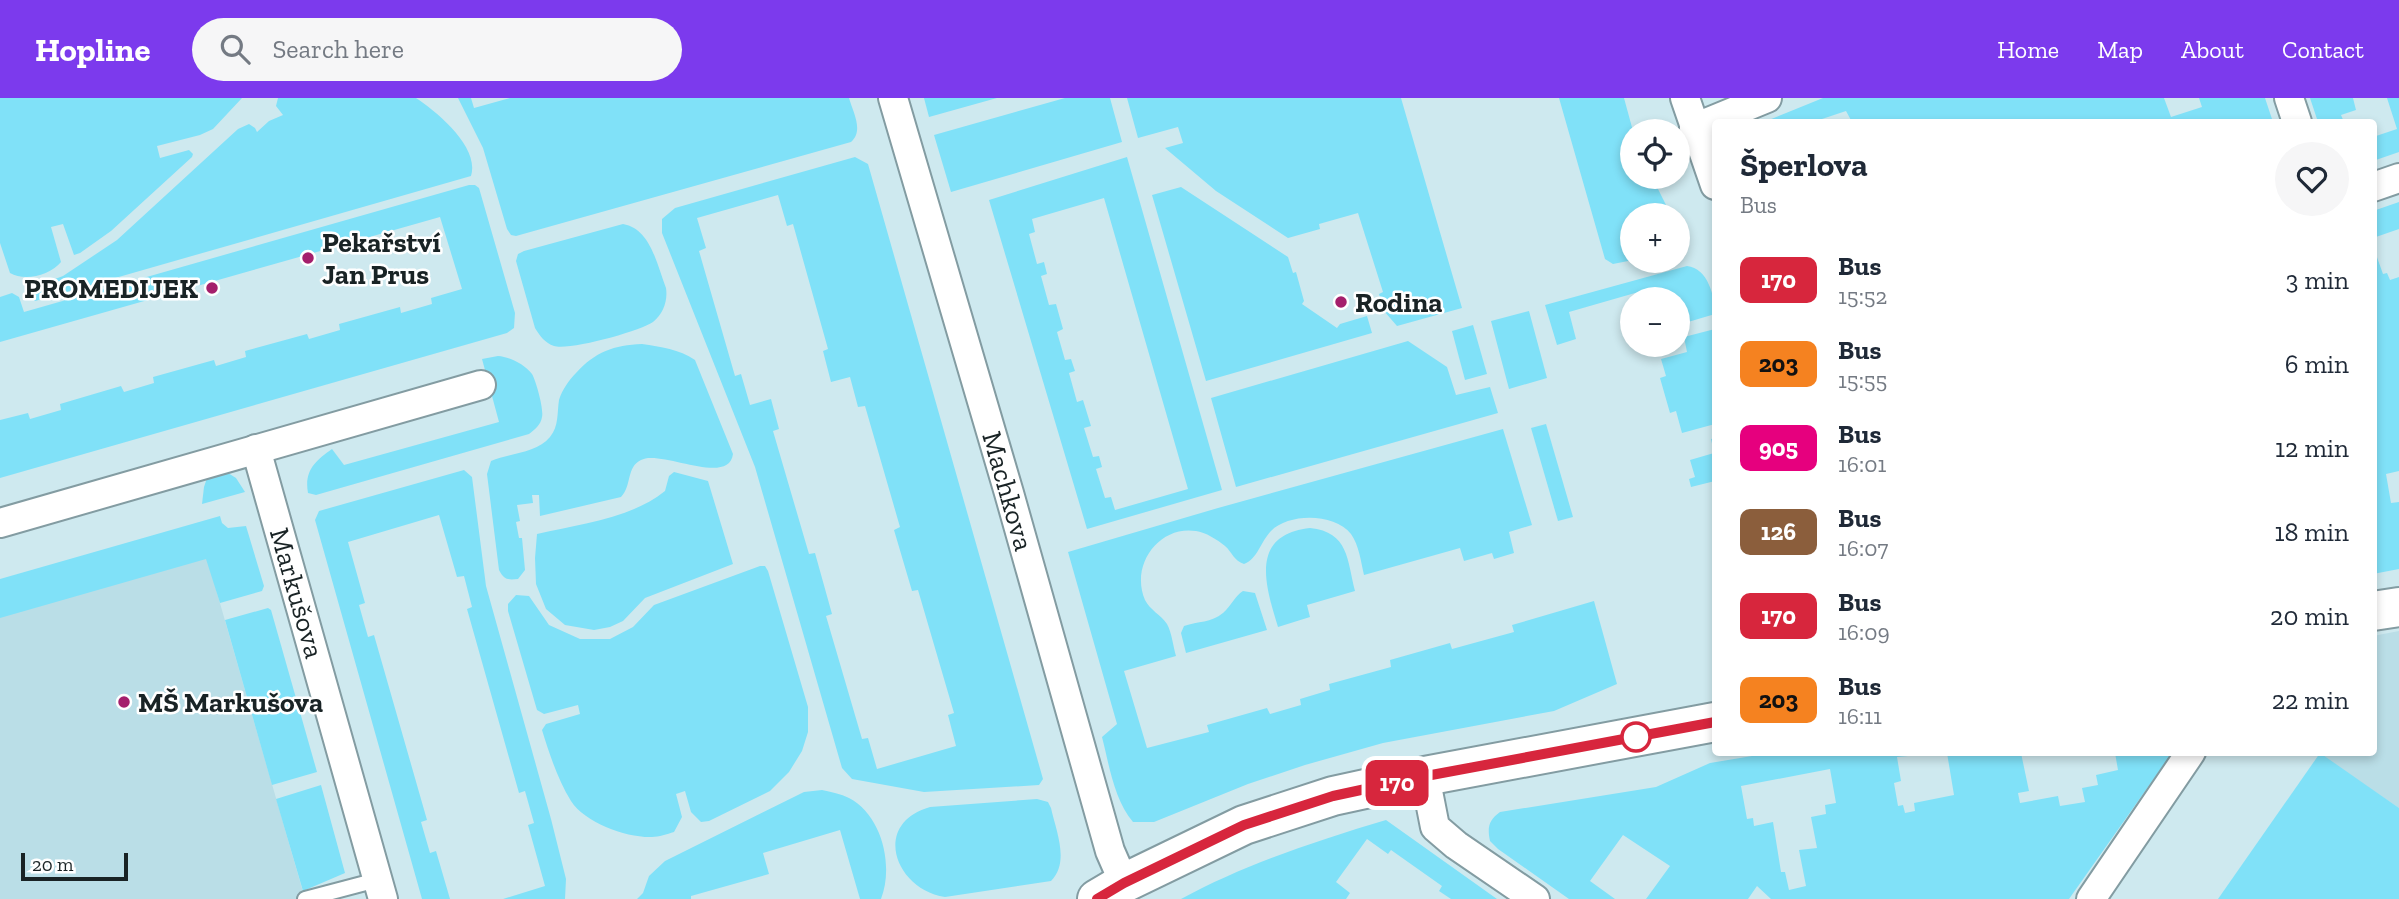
<!DOCTYPE html>
<html lang="en">
<head>
<meta charset="utf-8">
<style>
	body { margin:0; font-family:"Zilla Slab",serif; background:#f6f6f7; color:#1f2937; height:100vh; display:flex; flex-direction:column; font-size:26px; white-space:nowrap }
	* { box-sizing:border-box; margin:0 }
	p { font-size:23px; color:#747a83 }
	.icon { flex:none; width:38px; height:38px; fill:none; stroke:currentColor; stroke-width:2; stroke-linecap:round; stroke-linejoin:round }
	.map { position:relative; flex:1; overflow:hidden }
	.sheet { position:absolute; left:1712px; top:21px; width:665px; height:637px; display:flex; flex-direction:column; background:#fff; border-radius:7px; box-shadow:0 4px 10px #0003 }
	.sheet>* { flex:none }
	.badge { padding:0 14px; border-radius:10px; font-size:24px; line-height:46px }
	.controls { position:absolute; left:1620px; top:21px; display:grid; gap:14px }
	.controls a { display:grid; place-items:center; width:70px; height:70px; border-radius:50%; background:#fff; box-shadow:0 4px 10px #0003; font-size:35px }
	.scale { position:absolute; left:21px; bottom:18px; width:107px; box-sizing:border-box; padding-left:7px; border:4px solid #192325; border-top:0; font-size:19px; line-height:24px; white-space:nowrap; color:#192325; -webkit-text-stroke:5px #fff; paint-order:stroke }
	.map>.badge { position:absolute; translate:-50% -50%; box-shadow:0 0 0 4px #fff }
	.round { display:grid; place-items:center; flex:none; width:74px; height:74px; border-radius:37px; background:#f6f6f7 }
	.headline { display:flex; align-items:center; justify-content:space-between; height:119px; padding:0 28px }
	h1 { font-size:33px; font-weight:800; line-height:52px }
	ul { padding:0; list-style:none }
	li { display:flex; align-items:center; gap:21px; height:84px; padding:0 28px }
	li div { flex:1 }
	li b { display:block; font-size:26px }
	li em { font-style:normal }
	li .badge { min-width:77px; font-weight:700; text-align:center }
	header { display:flex; align-items:center; gap:42px; box-sizing:border-box; height:98px; padding:0 35px; background:#7c3aed; color:#fff }
	header strong { font-size:33px }
	nav { display:flex; gap:38px; margin-inline-start:auto; font-size:24px }
	.search { width:490px; height:63px; background:#f6f6f7; display:flex; align-items:center; gap:18px; box-sizing:border-box; padding:0 24px; border-radius:38px; color:#747a83; font-size:26px }
	.map>svg:first-child { display:block }
	.built { fill:#badee7 }
	.green { fill:#80e1f8; fill-rule:evenodd }
	.lines { fill:none; stroke-linecap:round; stroke-linejoin:round }
	.lane-casing { stroke:#839ca2; stroke-width:18 }
	.street-casing { stroke:#839ca2; stroke-width:32 }
	.secondary-casing { stroke:#839ca2; stroke-width:42 }
	.lane { stroke:#fff; stroke-width:14 }
	.street { stroke:#fff; stroke-width:28 }
	.secondary { stroke:#fff; stroke-width:38 }
	.line-casing { stroke:#fff; stroke-width:16 }
	.line { stroke:#d7263d; stroke-width:10 }
	.poi-dot { fill:#a41f6c; stroke:#fff; stroke-width:2.5 }
	.stop-dot { fill:#fff; stroke:#d7263d; stroke-width:3.5 }
	.labels { text-anchor:middle; dominant-baseline:central; stroke-width:5; stroke-linejoin:round; paint-order:stroke }
	.poi-label { font-size:28px; font-weight:bold; fill:#192325; stroke:#fff; text-anchor:start }
	.street-label { font-size:28px; fill:#192325; stroke:#fff }
</style>
</head>
<body>
<header>
<strong>Hopline</strong>
<div class="search"><svg class="icon" aria-label="search" viewBox="0 0 24 24"><circle cx="10" cy="10" r="6"/><path d="M15 15l6 6"/></svg>Search here</div>
<nav><a>Home</a><a>Map</a><a>About</a><a>Contact</a></nav>
</header>
<div class="map">
<svg width="2399" height="801" viewBox="0 0 2399 801">
	<rect width="100%" height="100%" fill="#cee9ef"/>
	<!-- built -->
	<g class="built">
		<path d="M207,460l98,341h-305v-282z"/>
		<path d="M2399,533v177l-81,-55 55,-1v-116z"/>
	</g>
	<!-- green -->
	<g class="green">
		<path d="M0,0h242l-29,31 -13,6 -43,11 3,12 29,-8 4,4 -1,3 -81,74 -31,22 -6,2 -11,-31 -12,3 10,35c-11,13 -36,20 -51,11l-10,-30z"/>
		<path d="M278,0h138c21,14 64,49 55,78l-436,125 -7,-5 3,-8 32,-12 54,-36 121,-111 11,-5 6,4 2,4 12,-11 14,-6 -7,-9z"/>
		<path d="M458,0h13l3,10 36,-10h339c4,14 15,33 2,44l-335,94 -5,-1 -4,-6 -24,-81z"/>
		<path d="M924,0h73l-68,19z"/>
		<path d="M1065,0h45l12,44 -171,50 -17,-57z"/>
		<path d="M1127,0h274l61,210 -65,18 -13,-15 -5,-17 4,-2 -25,-79 -39,11 1,5 -32,9 -72,-47 -51,-43 18,-5 -5,-16 -40,11z"/>
		<path d="M1559,0h65l9,33v46h19l19,38h-38v45l-20,4 -8,-5z"/>
		<path d="M1823,0h341l7,19 31,-10 -3,-9h66l8,24h-421l-6,-11 -33,11h-49z"/>
		<path d="M2310,0h43l3,12 -15,5 3,7h-26z"/>
		<path d="M2387,0h12v54l-26,9v-24l24,-8z"/>
		<path d="M855,59l13,7 175,615 -4,6 -115,7 -72,-13 -10,-11 -87,-301 -93,-234v-14l13,-11zM778,97l9,31 6,-2 35,125 -5,2 8,31 19,-5 8,30 7,-1 35,121 -6,3 18,61 6,-1 36,123 -6,2 8,31 -79,23 -9,-31 -6,1 -36,-123 6,-2 -17,-61 -6,1 -36,-123 6,-2 -8,-30 -21,6 -9,-31 -6,2 -36,-125 7,-3 -9,-30z"/>
		<path d="M1127,59l95,333 -135,39 -98,-329zM1104,100l84,291 -73,21 -4,-13 -6,1 -9,-29 6,-2 -3,-11 -6,1 -9,-29 7,-2 -8,-26 -6,2 -8,-29 6,-2 -4,-12 -6,1 -8,-28 6,-3 -7,-25 -7,1 -8,-29 6,-2 -3,-12 -7,2 -8,-30 6,-2 -3,-13z"/>
		<path d="M469,87h6l4,3 36,125 -1,15 -7,5 -507,145v-58l28,-7 2,6 31,-9 -1,-6 61,-18 3,6 30,-9 -1,-6 61,-17 2,6 30,-9 -1,-6 62,-17 2,5 31,-9 -1,-6 61,-17 1,6 31,-9 -1,-6 31,-9 -22,-72 -440,125v-45l12,-4 7,4 5,15z"/>
		<path d="M1181,89l107,70 5,16 3,-1 8,29 -2,3 35,24 3,-4 27,-8 5,17 -166,48 -54,-186z"/>
		<path d="M2399,104v27l-26,9v-27z"/>
		<path d="M623,126c28,5 34,41 43,64 2,13 -3,26 -13,34 -12,9 -85,29 -99,24 -9,-3 -14,-10 -19,-18l-19,-67 2,-7 6,-3z"/>
		<path d="M2373,148l10,28 4,-1 3,7 9,-3v194l-13,3 5,29 8,-1v67l-26,5z"/>
		<path d="M1687,168c21,2 28,31 28,48l-37,11v-26h-40l-3,-6 -66,19 7,27 -19,6 -12,-40z"/>
		<path d="M1529,213l18,67 -38,11 -18,-68z"/>
		<path d="M1473,227l14,49 -22,6 -13,-49z"/>
		<path d="M1715,231v95l-33,9 -6,-22 -6,2 -10,-35 6,-2 -5,-17 26,-7 -3,-15z"/>
		<path d="M1408,243l39,26 9,28 34,-8 8,26 -262,74 -25,-89z"/>
		<path d="M642,246c19,3 37,5 53,16l38,94c-4,33 -73,-5 -92,6 -15,7 -9,26 -20,37l-81,19 -1,-21h-7l1,8 -16,2 3,16 -4,1 3,16h3l3,32 -7,9c-10,1 -14,1 -19,-9l-12,-96 4,-13c19,-8 46,-8 59,-24 9,-11 7,-24 9,-37 3,-10 10,-20 17,-27 19,-21 38,-28 66,-29z"/>
		<path d="M498,258c12,1 26,8 34,18 4,7 12,35 10,43 -1,8 -8,13 -13,17l-213,61 -8,-2c-4,-22 7,-32 24,-44l12,16 155,-43 -17,-63z"/>
		<path d="M1546,326l27,93 -15,4 -27,-93z"/>
		<path d="M1503,331l29,96 -23,7 5,21 -20,6 -2,-6 -28,8 -4,-13 -96,27c-3,-13 -5,-30 -13,-41 -17,-21 -62,-21 -80,-3 -10,10 -14,29 -27,33 -10,-3 -12,-12 -19,-18 -7,-6 -20,-14 -29,-15 -37,-6 -66,34 -51,69 5,10 16,15 22,24 5,9 6,22 9,32l-52,15 23,77 62,-16 -2,-7 60,-17 3,6 31,-9 -1,-6 30,-9 -1,-6 62,-17 -1,-7 60,-17 2,6 62,-17 -2,-7 82,-24 23,83 -63,27 -171,32 -78,22 -57,19 -94,38h-21c-19,-22 -24,-58 -31,-85l15,-13 -49,-172 150,-44z"/>
		<path d="M1715,340v43l-24,6 -2,-8 6,-2 -5,-17 24,-7 -3,-14z"/>
		<path d="M220,370l16,10 9,14 -43,12 2,-17 4,-12z"/>
		<path d="M464,372l8,7 14,109 65,233 15,60 -1,20h-62l42,-13 -17,-61 6,-2 -9,-32 -6,2 -52,-184 5,-2 -8,-31 -7,1 -18,-62 -91,27 17,61 -6,2 9,32 6,-2 53,185 -6,2 9,31 6,-2 14,48h-28l-107,-379 4,-9z"/>
		<path d="M674,374l34,9 25,83 -88,34 -22,23 -13,6 -16,3 -29,-5 -19,-16 -10,-25 -1,-26 2,-24c43,-10 93,-15 128,-43l4,-15z"/>
		<path d="M220,418l2,7 6,5 18,-2 18,60 -2,5 -42,12 -14,-44 -206,59v-39z"/>
		<path d="M1310,430c39,4 37,32 45,63l-48,14 3,12 -32,10c-12,-40 -30,-92 32,-99z"/>
		<path d="M760,468h5l3,5 40,136v25l-6,19 -13,21 -19,19 -61,30 -8,1 -10,-10 -6,-21 -9,3 6,23 -8,15c-7,2 -15,5 -22,5 -25,1 -67,-14 -81,-36 -13,-21 -22,-48 -29,-71l4,-6 34,-10 -2,-9 -34,9 -7,-4 -29,-99v-7l8,-9 13,1 20,29 31,14h30l23,-12 21,-22z"/>
		<path d="M1243,493l12,2 12,37 -81,23 -5,-20 3,-7c14,-5 27,-3 39,-13 8,-7 12,-17 20,-22z"/>
		<path d="M268,510l3,2 46,162 -45,13 -47,-165z"/>
		<path d="M1770,655h171l-44,4 4,24 -7,2 4,23 5,-1 2,8 10,-2 -1,-8 40,-8 -7,-42h74l8,38 -11,2 2,10 38,-7 2,10 25,-4 -3,-14 16,-3 -2,-10 22,-5 -3,-17h57l-103,146h-298l-14,-13 -9,13h-102l24,-33 -47,-31 -33,46 25,18h-46l-71,-50 -8,-8c-3,-14 -1,-21 10,-29l156,-25 54,-24zM1830,671l6,34 -11,2 1,9 -15,3 6,31 -18,2 7,36 -17,4 -4,-18h-4l-8,-50 -19,4 -1,-8 -6,1 -6,-33z"/>
		<path d="M2320,655l79,55v91h-181z"/>
		<path d="M321,687l24,88 -42,18 -27,-92z"/>
		<path d="M822,692c9,2 19,4 27,8 33,17 45,68 32,101h-21l-20,-69 -77,23 6,21 -78,22v3h-54l6,-6 6,-17 16,-15 139,-69z"/>
		<path d="M1037,701l11,3 3,6c5,23 19,54 0,73l-106,16c-50,-8 -74,-73 -15,-90z"/>
		<path d="M1386,722l111,79h-46l-12,-8 3,-5 -51,-36 -3,4 -21,-15 -31,43 14,11 -4,6h-165c64,-35 135,-58 205,-79z"/>
	</g>
	<g class="lines">
		<defs>
			<path id="lane" d="M305,801l72,-19"/>
			<g id="street">
				<path d="M893,0l116,395 101,358 14,32"/>
				<path d="M1685,0l30,87"/>
				<path d="M2289,0l8,24"/>
				<path d="M1694,30l73,-30"/>
				<path d="M2373,89l26,-9"/>
				<path d="M256,351l127,450"/>
				<path d="M0,425l481,-138"/>
				<path d="M1425,678l10,51 21,18 79,54"/>
				<path d="M2091,801l100,-147"/>
			</g>
			<g id="secondary">
				<path d="M2373,513l26,-4"/>
				<path d="M1097,801l27,-16 120,-58 89,-29 92,-20 290,-54"/>
			</g>
		</defs>
		<!-- lane casing -->
		<use href="#lane" class="lane-casing"/>
		<!-- street casing -->
		<use href="#street" class="street-casing"/>
		<!-- secondary casing -->
		<use href="#secondary" class="secondary-casing"/>
		<!-- lane -->
		<use href="#lane" class="lane"/>
		<!-- street -->
		<use href="#street" class="street"/>
		<!-- secondary -->
		<use href="#secondary" class="secondary"/>
	</g>
	<g class="lines">
		<defs>
			<path id="line" d="M1097,801l27,-16 120,-58 89,-29 93,-20 289,-54"/>
		</defs>
		<!-- line casing -->
		<use href="#line" class="line-casing"/>
		<!-- line -->
		<use href="#line" class="line"/>
	</g>
	<!-- markers -->
	<g class="poi-dot">
		<circle cx="308" cy="160" r="7"/>
		<circle cx="212" cy="190" r="7"/>
		<circle cx="1341" cy="204" r="7"/>
		<circle cx="124" cy="604" r="7"/>
	</g>
	<circle class="stop-dot" cx="1636" cy="639" r="14"/>
	<g class="labels">
		<!-- poi labels -->
		<g class="poi-label">
			<text x="322" y="144">Pekařství<tspan x="322" dy="32">Jan Prus</tspan></text>
			<text x="198" y="190" text-anchor="end">PROMEDIJEK</text>
			<text x="1355" y="204">Rodina</text>
			<text x="138" y="604">MŠ Markušova</text>
		</g>
		<!-- street labels -->
		<g class="street-label">
			<text transform="translate(1008 393) rotate(74)">Machkova</text>
			<text transform="translate(297 495) rotate(74)">Markušova</text>
		</g>
	</g>
</svg>
<div class="controls">
<a><svg class="icon" aria-label="locate" viewBox="0 0 24 24"><circle cx="12" cy="12" r="6"/><path d="M12 2v4M12 18v4M2 12h4M18 12h4"/></svg></a>
<a>+</a>
<a>−</a>
</div>
<div class="scale">20 m</div>
<b class="badge" style="left:1397px;top:685px;background:#d7263d;color:#fff">170</b>
<section class="sheet">
<div class="headline"><div><h1>Šperlova</h1><p>Bus</p></div><a class="round"><svg class="icon" aria-label="heart" viewBox="0 0 24 24"><path d="M12 20l-8-8c-3-5 5-10 8-4 3-6 11-1 8 4z"/></svg></a></div>
<ul>
<li><span class="badge" style="background:#d7263d;color:#fff">170</span><div><b>Bus</b><p>15:52</p></div><em>3 min</em></li>
<li><span class="badge" style="background:#f58220;color:#111">203</span><div><b>Bus</b><p>15:55</p></div><em>6 min</em></li>
<li><span class="badge" style="background:#e6007e;color:#fff">905</span><div><b>Bus</b><p>16:01</p></div><em>12 min</em></li>
<li><span class="badge" style="background:#8b5e3c;color:#fff">126</span><div><b>Bus</b><p>16:07</p></div><em>18 min</em></li>
<li><span class="badge" style="background:#d7263d;color:#fff">170</span><div><b>Bus</b><p>16:09</p></div><em>20 min</em></li>
<li><span class="badge" style="background:#f58220;color:#111">203</span><div><b>Bus</b><p>16:11</p></div><em>22 min</em></li>
</ul>
</section>
</div>
</body>
</html>
